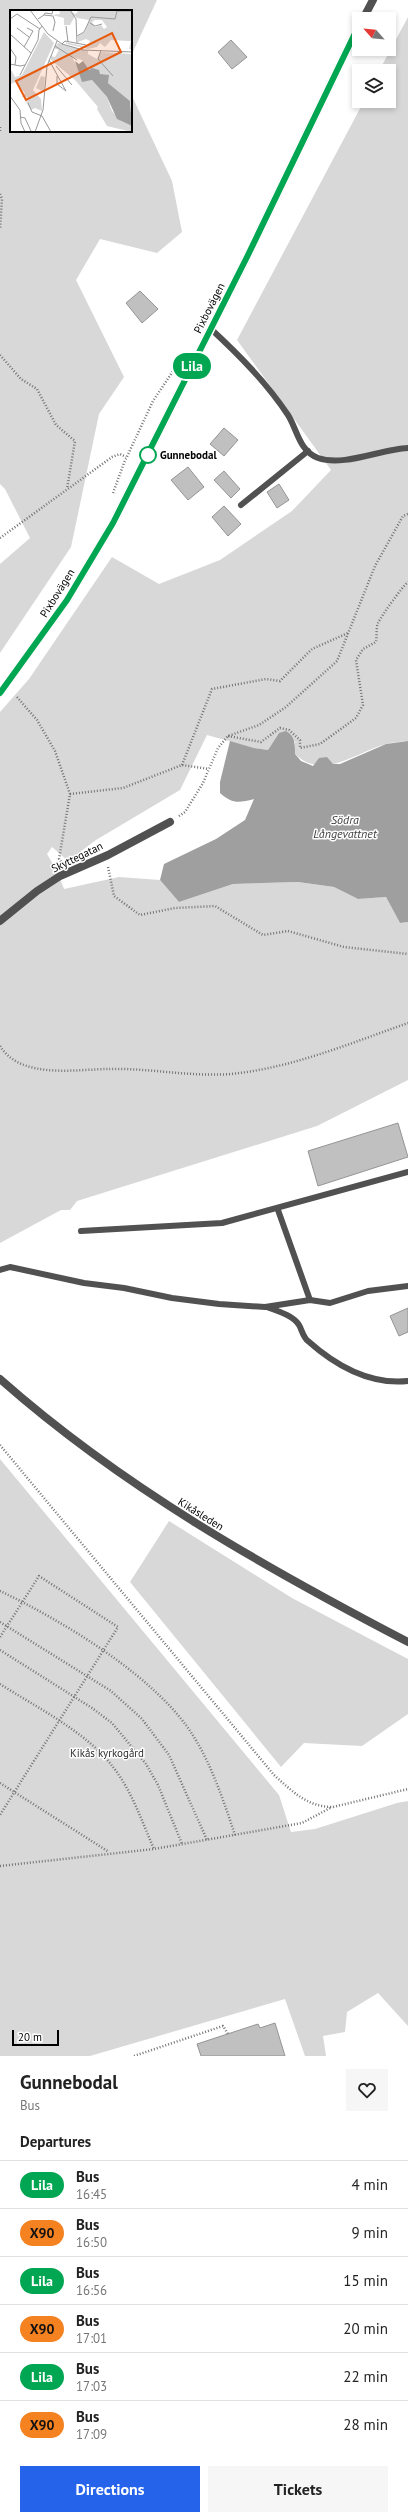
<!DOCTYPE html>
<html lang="en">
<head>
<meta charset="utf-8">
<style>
	body { margin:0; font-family:"PT Sans",sans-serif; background:#f6f6f6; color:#222; height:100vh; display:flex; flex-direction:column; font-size:15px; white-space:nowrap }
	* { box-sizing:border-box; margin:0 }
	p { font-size:13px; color:#767676 }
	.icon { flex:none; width:22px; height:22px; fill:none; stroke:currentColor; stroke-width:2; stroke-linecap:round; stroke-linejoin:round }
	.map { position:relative; height:2056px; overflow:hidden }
	.details { display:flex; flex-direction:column; background:#fff; flex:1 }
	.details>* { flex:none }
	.badge { padding:0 8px; border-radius:13px; font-size:14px; line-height:26px }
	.needle { width:26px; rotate:297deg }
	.controls { position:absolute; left:352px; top:12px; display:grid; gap:8px }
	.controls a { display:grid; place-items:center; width:44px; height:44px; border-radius:0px; background:#fff; box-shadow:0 2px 6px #0003; font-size:20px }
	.scale { position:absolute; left:12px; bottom:10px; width:47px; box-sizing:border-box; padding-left:4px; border:2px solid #000; border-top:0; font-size:11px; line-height:14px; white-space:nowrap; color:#000; -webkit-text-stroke:3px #fff; paint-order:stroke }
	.map>.badge { position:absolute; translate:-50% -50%; box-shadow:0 0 0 2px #fff }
	h2 { padding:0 20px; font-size:15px; line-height:36px }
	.round { display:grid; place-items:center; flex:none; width:42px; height:42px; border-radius:0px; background:#f6f6f6 }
	.overview { display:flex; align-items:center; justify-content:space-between; height:68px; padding:0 20px }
	h1 { font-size:19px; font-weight:700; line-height:30px }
	.button { display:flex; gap:8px; margin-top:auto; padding:8px 20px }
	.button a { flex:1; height:46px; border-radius:0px; background:#2563eb; color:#fff; font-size:16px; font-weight:700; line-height:46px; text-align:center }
	.button a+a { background:#f6f6f6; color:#222 }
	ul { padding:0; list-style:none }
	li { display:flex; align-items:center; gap:12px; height:48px; padding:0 20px; border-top:1px solid #e0e0e0 }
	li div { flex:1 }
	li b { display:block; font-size:15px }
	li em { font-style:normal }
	li .badge { min-width:44px; font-weight:700; text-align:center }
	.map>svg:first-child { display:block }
	.green { fill:#d8d8d8 }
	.water { fill:#9f9f9f }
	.building { fill:#c0c0c0; stroke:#959595 }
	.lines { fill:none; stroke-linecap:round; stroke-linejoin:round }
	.path { stroke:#737373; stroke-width:2.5; stroke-dasharray:1 2; stroke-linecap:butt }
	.service { stroke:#515151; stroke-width:6 }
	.minor { stroke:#515151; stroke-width:8 }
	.tertiary { stroke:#515151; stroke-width:8 }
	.line-casing { stroke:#fff; stroke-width:9 }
	.line { stroke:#00a651; stroke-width:6 }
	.stop-dot { fill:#fff; stroke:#00a651; stroke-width:2 }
	.labels { text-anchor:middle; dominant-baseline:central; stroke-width:3; stroke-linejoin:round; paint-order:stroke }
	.street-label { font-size:11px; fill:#000; stroke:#fff }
	.stop-label { font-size:11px; font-weight:bold; fill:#000; stroke:#fff; text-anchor:start }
	.park-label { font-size:11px; fill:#2f2f2f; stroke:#fff }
	.water-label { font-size:12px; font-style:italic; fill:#404040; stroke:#fff }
	.inset-road { fill:none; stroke:#999; stroke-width:1 }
	.view { fill:#e8590c; fill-opacity:0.15; stroke:#e8590c; stroke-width:2 }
	.inset-edge { fill:none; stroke:#000; stroke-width:2 }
</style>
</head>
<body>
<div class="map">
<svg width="408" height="2056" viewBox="0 0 408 2056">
	<rect width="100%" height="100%" fill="#fff"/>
	<!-- green -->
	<g class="green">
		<path d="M0,0h157l-26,56v-45h-120v120h120v-37l41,87 10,51 -25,21 -57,-14 -24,41 48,97 -25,37 -28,133 -71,106v-89l30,-26 -25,-49 -5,-5z"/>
		<path d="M408,17v724c-7,1 -15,1 -22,3 -30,8 -64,38 -92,9l1,-11 -16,-9 -11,17 -14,-2 -47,-13 -27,55 -84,50 -28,21 -16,-14 -5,7 11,19 6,16 55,-12 41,3 19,22 54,-18 65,-2 36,5 24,12 28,-2 14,26 8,-1v158l-91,46 -240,75 -7,9h-9l-61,33v-531l29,-33 83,-122 47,27 61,-24 72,-49 39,-41 -94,-130 127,-239h25v-30h-10z"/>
		<path d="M0,1459l279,336 12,37 24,-3 82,-26 11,-2v225l-30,-33 -31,19 -2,20 -22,4 3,20h-21l-20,-57 -195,57h-90z"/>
		<path d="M169,1521l123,77 116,61v55l-46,32 -58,-3 -23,24 -151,-185z"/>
	</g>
	<!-- water -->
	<path class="water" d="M286,731c9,5 9,13 9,23l6,7 12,5 6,-8 8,-1 6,7h7l46,-20 22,-3v181l-8,1 -14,-26 -28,2 -24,-12 -36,-5 -65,2 -54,18 -19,-22 4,-16 52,-25 29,-19 9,-21c-15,4 -22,5 -34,-6v-11l10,-41 24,7 14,2 11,-17z"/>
	<!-- building -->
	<g class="building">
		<path d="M231,40l16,17 -15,12 -14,-17z"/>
		<path d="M140,291l18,18 -16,14 -16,-20z"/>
		<path d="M224,428l14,12 -14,16 -14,-12z"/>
		<path d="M188,467l16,20 -16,13 -17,-20z"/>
		<path d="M224,471l16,18 -9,9 -17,-18z"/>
		<path d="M279,484l10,16 -12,8 -10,-16z"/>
		<path d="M224,506l17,18 -13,12 -16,-19z"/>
		<path d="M398,1123l10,34 -90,29 -10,-35z"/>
		<path d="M408,1308v24l-9,4 -9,-20z"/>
		<path d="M275,2023l10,33h-84l-4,-12 61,-20 2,4z"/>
	</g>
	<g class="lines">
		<!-- path -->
		<g class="path">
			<path d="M0,127v4"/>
			<path d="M0,194l2,5 -2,30"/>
			<path d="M0,355l21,24 16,10 19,36 19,16 -8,48"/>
			<path d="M113,493l11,-30 29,-62 28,-42"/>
			<path d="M0,538l112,-81 8,-3 6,3"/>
			<path d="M17,697l20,23 18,31 15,43 -11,65 3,4"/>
			<path d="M228,736l33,6 19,-14 9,2 11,10v8l20,-4 36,-26 7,-13 -7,-45 7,-11 13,-7c1,-6 0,-14 2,-19 4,-8 24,-36 30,-41"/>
			<path d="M182,765l30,-76 54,-10 14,2 32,-32 36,-16"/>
			<path d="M70,794l53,-6 59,-23 27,4"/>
			<path d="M179,816l6,-4 18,-29 15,-35 10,-12 31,-11 27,-18 51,-46 38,-95 28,-50 5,-2"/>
			<path d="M108,867l6,29 26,19 35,-7 40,-2 48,29 25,-4 56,16 64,7"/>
			<path d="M0,1046c21,34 77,23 110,23 40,-1 80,8 121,5 61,-6 120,-31 177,-51"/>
			<path d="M0,1445l274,330c18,16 33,32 59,32l75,-18"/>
			<path d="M0,1591c63,30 157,86 194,146 18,29 30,65 41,98"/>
			<path d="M0,1622l111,69 31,28 27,36 38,85"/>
			<path d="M0,1637l39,-61 79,51 -118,188"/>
			<path d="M0,1650l92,58 20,15 34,41 12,21 24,59"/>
			<path d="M0,1684c36,23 88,49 113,83 19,24 29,55 41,82"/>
			<path d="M0,1783l109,69"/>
			<path d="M0,1866l154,-17 148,-26 30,-16"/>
			<path d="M134,2056l89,-30 5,8"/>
		</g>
		<!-- service -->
		<g class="service">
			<path d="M211,329c28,26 55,53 77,86 9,14 11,36 30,43 26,9 63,-9 90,-10"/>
			<path d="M241,505l67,-54"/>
			<path d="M278,1210l32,90"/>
			<path d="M81,1231l141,-8 186,-51"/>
			<path d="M0,1270l10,-3 74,16 40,5 48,10 47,6 46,3 45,-7 20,3 38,-12 40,-5"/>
			<path d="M267,1307c10,4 26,8 32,18 3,5 4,12 9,16 28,25 61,44 100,40"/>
		</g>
		<!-- minor -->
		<g class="minor">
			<path d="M0,921l37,-30 23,-15 48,-21 62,-33"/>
			<path d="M0,1379c122,108 264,188 408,263"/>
		</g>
		<!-- tertiary -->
		<g class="tertiary">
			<path d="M363,19l10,-19"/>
			<path d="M0,693l67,-93 46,-77 134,-266 112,-232"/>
		</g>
	</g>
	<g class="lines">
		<defs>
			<path id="line" d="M0,693l67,-93 46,-77 134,-266 112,-232"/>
		</defs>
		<!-- line casing -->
		<use href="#line" class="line-casing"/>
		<!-- line -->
		<use href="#line" class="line"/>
	</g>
	<!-- markers -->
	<circle class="stop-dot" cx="148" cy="455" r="8"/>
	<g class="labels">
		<!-- street labels -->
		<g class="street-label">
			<text transform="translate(209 308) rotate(-63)">Pixbovägen</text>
			<text transform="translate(57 593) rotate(-58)">Pixbovägen</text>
			<text transform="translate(77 857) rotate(-26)">Skyttegatan</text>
			<text transform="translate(201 1514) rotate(32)">Kikåsleden</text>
		</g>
		<!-- stop labels -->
		<g class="stop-label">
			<text x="160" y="455">Gunnebodal</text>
		</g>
		<!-- park labels -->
		<g class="park-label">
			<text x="107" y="1753">Kikås kyrkogård</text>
		</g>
		<!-- water labels -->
		<g class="water-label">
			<text x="345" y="819">Södra<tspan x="345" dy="14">Långevattnet</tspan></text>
		</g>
	</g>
	<!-- overview -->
	<g transform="translate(10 10)">
		<rect width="122" height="122" fill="#fff"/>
		<path d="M49,0h11l5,4 3,-2 -2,-2h56v40l-3,-1 2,-8h-3l-17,-1 -6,7 -5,-4 -3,4 -9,2 -21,-5 -2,-2 22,5 3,-6 -4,-2 -8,3v-6l7,-4 4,-12 -12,-2 -2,-2 -5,9h-6v-7l-12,-3 8,-1zM85,10h7l5,7 -3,2 -3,-4 -6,2 -3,-5zM34,22l10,11 -21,47 8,9 1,12 -7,-3 -4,2 -5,-8 2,-5h-6l3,-4 -10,-11 -4,2 -1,-16 5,9 7,-2zM48,33l30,8v3l9,5 4,-7 31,2v56l-2,-9 -22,-18v-5l-9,-5 -1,-3 -11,-1 -5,-9 -10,-3 13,24 7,-1 15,17 5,14 9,10 11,5v6l-25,-6 -10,-17 1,-2 -23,-27 -24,-20v-4l4,1 4,-7 -5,-2zM31,66l4,1 -1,15 -8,-4z" fill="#d8d8d8" fill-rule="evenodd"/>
		<path d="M65,51l4,3 4,-3 6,9 3,-2 7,2 1,4 9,1 -1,8 22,18 2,25 -15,-7 -10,-22 -15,-17 -10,2z" fill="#9f9f9f"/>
		<path class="inset-road" d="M20,0l18,24 14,10 21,6 49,2M60,0l6,9 1,24M34,5l1,-2 7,1 1,-4M0,9l7,-5 23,15M28,9l6,-4 9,1 2,6 -2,9M80,13l5,3 7,-2M56,16l2,16M7,18l12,9M0,24l21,19M67,26l7,-4 7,-15 24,2 2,-8h15M52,34l3,-3 21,4M45,36l22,14M14,37l9,-16 -6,-3M0,38l6,9 -1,8M91,40l-3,9 15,17M39,50l17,31 -9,-7v-8M0,54l10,2 5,-1M46,56l16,19M10,65l18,-35 1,-10 3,-4M0,86l10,14 1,13 4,9M18,93l4,9 10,4M32,106l9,16M10,107l5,1 6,13M25,122l8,-22 4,-44 10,-25"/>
		<path class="view" d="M102,23l9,19 -95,48 -10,-19z"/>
		<rect width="122" height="122" class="inset-edge"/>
	</g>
</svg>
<div class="controls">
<a><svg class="needle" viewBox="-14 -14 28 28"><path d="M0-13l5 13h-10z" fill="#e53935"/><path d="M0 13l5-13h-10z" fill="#767676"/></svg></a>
<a><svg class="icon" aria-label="layers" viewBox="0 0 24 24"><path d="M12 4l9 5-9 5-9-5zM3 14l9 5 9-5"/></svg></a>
</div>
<div class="scale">20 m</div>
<b class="badge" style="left:192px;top:366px;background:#00a651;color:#fff">Lila</b>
</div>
<section class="details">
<div class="overview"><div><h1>Gunnebodal</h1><p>Bus</p></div><a class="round"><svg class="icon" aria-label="heart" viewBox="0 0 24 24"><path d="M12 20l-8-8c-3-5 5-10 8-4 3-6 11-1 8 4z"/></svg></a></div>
<h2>Departures</h2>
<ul>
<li><span class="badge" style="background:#00a651;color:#fff">Lila</span><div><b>Bus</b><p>16:45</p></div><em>4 min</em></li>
<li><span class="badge" style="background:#f58220;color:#111">X90</span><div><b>Bus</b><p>16:50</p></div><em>9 min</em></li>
<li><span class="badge" style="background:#00a651;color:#fff">Lila</span><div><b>Bus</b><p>16:56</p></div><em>15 min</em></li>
<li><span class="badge" style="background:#f58220;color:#111">X90</span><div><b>Bus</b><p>17:01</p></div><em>20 min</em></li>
<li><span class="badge" style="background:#00a651;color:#fff">Lila</span><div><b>Bus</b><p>17:03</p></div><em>22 min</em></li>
<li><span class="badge" style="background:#f58220;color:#111">X90</span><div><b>Bus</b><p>17:09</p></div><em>28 min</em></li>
</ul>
<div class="button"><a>Directions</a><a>Tickets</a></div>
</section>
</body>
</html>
